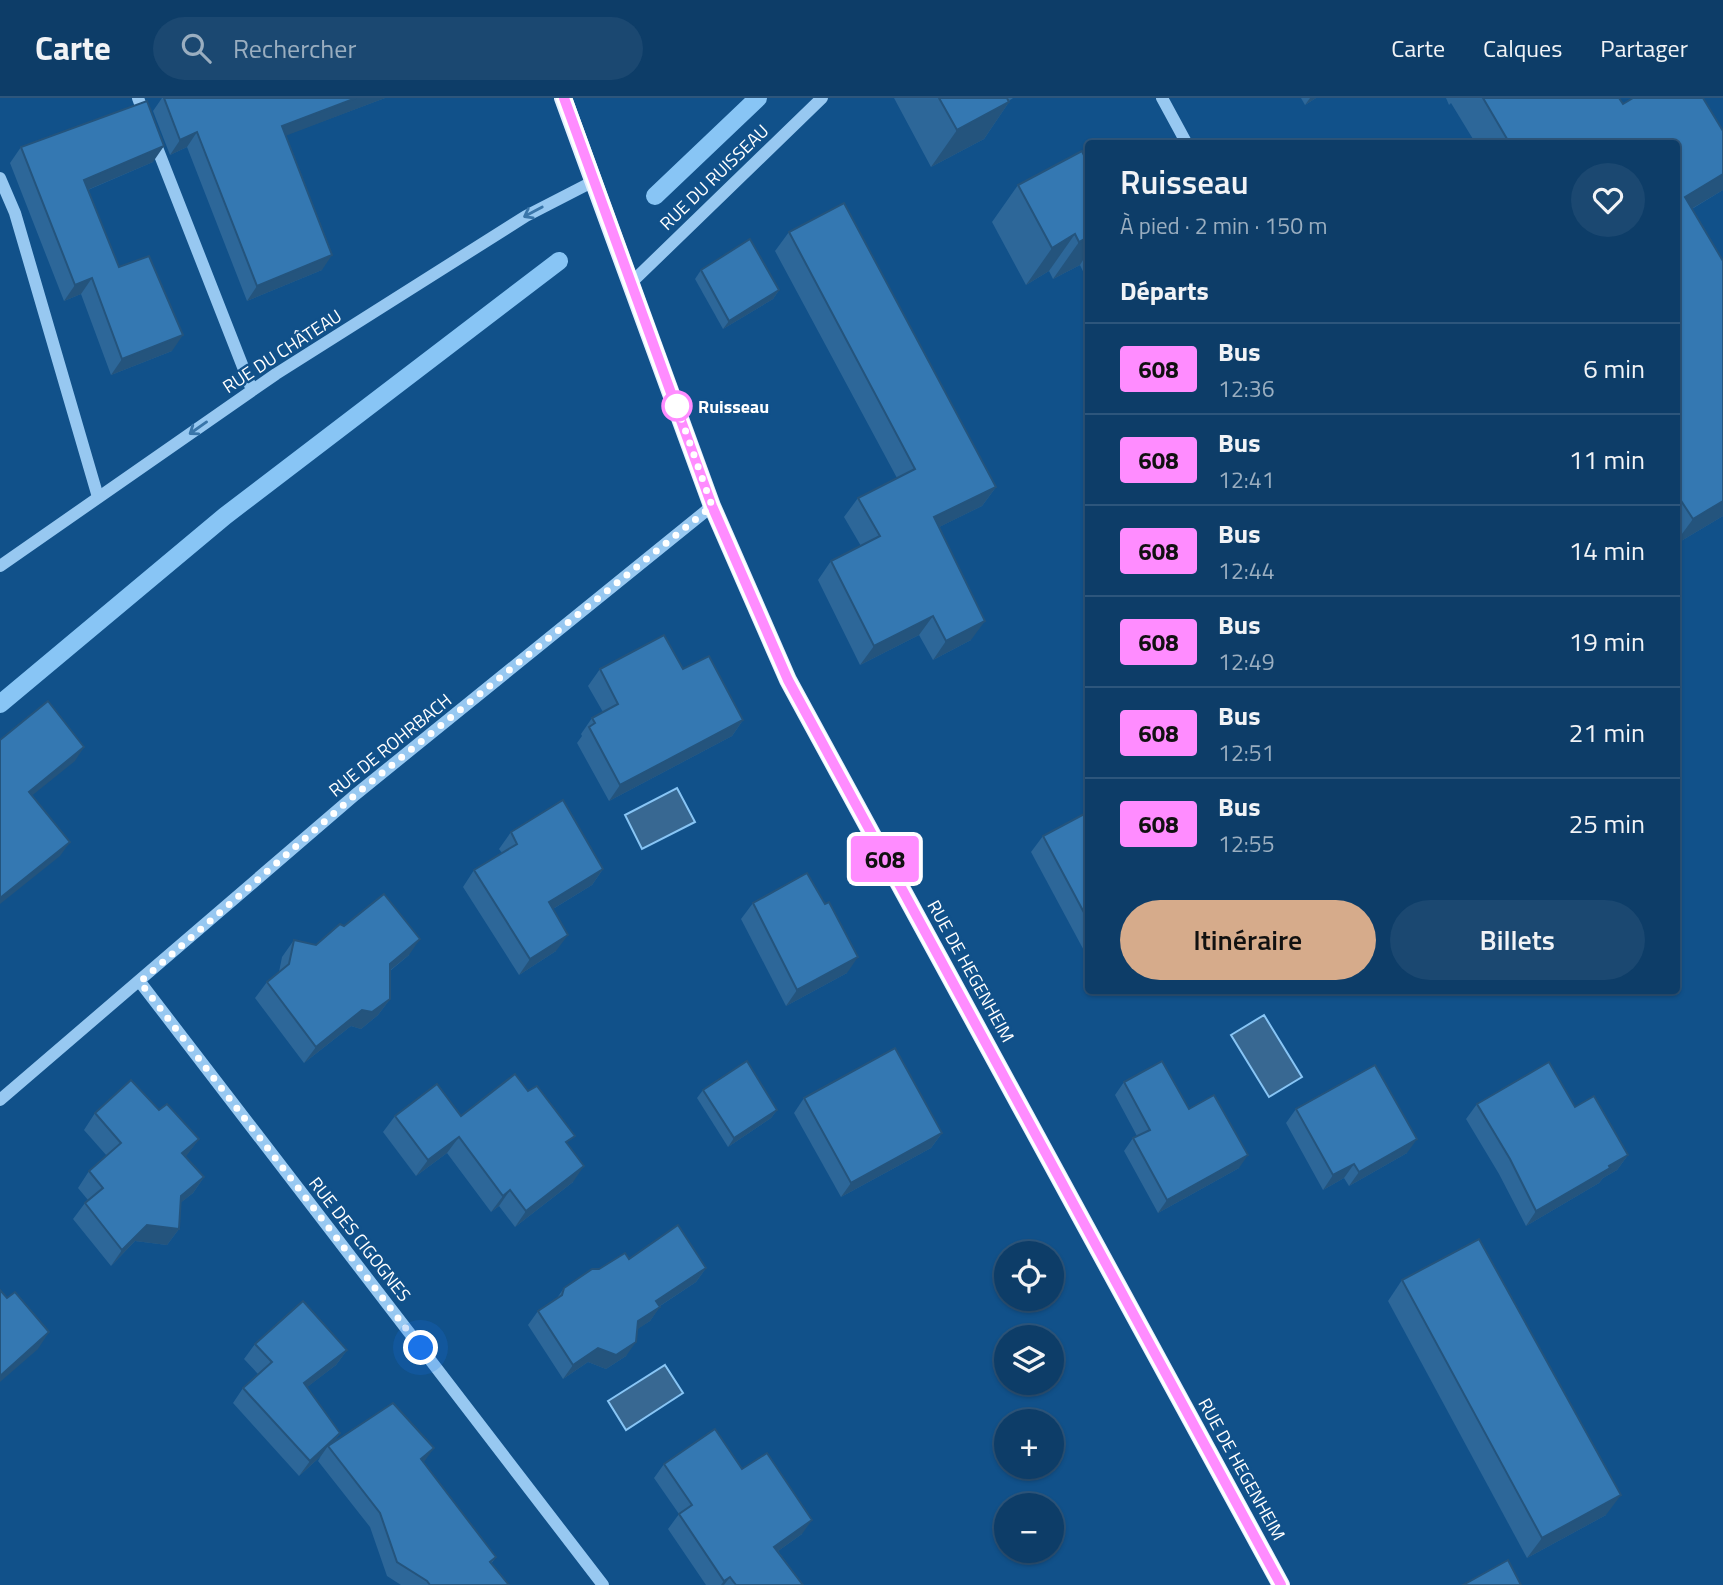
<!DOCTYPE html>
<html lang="fr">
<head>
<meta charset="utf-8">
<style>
	body { margin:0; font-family:"Titillium Web",sans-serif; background:#1b4871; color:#f1f3f6; height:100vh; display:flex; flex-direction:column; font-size:26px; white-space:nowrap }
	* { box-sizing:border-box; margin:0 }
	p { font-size:23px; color:#9aaec0 }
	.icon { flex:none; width:38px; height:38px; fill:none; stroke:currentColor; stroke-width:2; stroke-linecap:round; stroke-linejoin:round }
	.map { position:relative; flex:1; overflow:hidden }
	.panel { position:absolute; left:1085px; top:42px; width:595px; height:854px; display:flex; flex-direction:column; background:#0d3d68; border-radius:7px; box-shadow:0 2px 5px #0004,0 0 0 2px #2d567c }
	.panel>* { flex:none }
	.badge { padding:0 14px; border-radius:5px; font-size:24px; line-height:46px }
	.tools { position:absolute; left:994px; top:1143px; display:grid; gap:14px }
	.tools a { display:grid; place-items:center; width:70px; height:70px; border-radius:50%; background:#0d3d68; box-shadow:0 2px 5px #0004,0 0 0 2px #2d567c; font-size:35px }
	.you { position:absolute; width:35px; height:35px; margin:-18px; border:5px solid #fff; border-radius:50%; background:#1a73e8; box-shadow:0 0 0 10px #1a73e833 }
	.map>.badge { position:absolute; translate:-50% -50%; box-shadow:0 0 0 4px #fff }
	h2 { padding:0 35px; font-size:26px; line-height:63px }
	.round { display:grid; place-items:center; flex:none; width:74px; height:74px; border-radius:37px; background:#1b4871 }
	.head { display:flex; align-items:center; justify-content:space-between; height:119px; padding:0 35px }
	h1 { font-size:33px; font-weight:600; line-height:52px }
	.primary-button { display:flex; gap:14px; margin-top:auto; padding:14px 35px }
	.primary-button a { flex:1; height:80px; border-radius:42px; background:#d6ab8b; color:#111; font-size:28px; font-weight:600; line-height:80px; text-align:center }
	.primary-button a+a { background:#1b4871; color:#f1f3f6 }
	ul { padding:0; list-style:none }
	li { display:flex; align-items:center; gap:21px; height:91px; padding:0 35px; border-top:2px solid #2d567c }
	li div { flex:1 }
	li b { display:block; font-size:26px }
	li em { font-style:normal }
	li .badge { min-width:77px; font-weight:700; text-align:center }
	header { display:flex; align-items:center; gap:42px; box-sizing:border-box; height:98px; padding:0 35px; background:#0d3d68; border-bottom:2px solid #2d567c }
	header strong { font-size:33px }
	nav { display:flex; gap:38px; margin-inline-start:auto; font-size:24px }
	.search { width:490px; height:63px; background:#1b4871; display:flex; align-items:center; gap:18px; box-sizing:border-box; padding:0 24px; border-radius:38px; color:#9aaec0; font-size:26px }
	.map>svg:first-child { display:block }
	.water { fill:#386892; stroke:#88c5f5; stroke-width:2 }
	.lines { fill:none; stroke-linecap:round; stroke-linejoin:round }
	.stream { stroke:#88c5f5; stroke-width:18 }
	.minor { stroke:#97c8f1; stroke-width:12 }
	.major { stroke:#e1efff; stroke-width:18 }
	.wall { fill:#2d6799 }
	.shaded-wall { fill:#24547d }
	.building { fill:#3478b2; stroke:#24547d; stroke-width:2 }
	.oneway { stroke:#3975a9 }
	.line-casing { stroke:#fff; stroke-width:16 }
	.line { stroke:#ff8cff; stroke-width:10 }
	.walk { stroke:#fff; stroke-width:7; stroke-dasharray:0 12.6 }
	.stop-dot { fill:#fff; stroke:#ff8cff; stroke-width:3.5 }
	.labels { text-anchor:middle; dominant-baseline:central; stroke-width:5; stroke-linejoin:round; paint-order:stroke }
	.street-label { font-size:18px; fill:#fff; stroke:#11518a }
	.stop-label { font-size:18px; font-weight:bold; fill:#fff; stroke:#11518a; text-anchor:start }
</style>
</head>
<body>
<header>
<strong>Carte</strong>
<div class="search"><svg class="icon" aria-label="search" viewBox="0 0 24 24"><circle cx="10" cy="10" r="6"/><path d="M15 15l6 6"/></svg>Rechercher</div>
<nav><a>Carte</a><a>Calques</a><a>Partager</a></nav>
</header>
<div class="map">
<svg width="1723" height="1487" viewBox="0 0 1723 1487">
	<rect width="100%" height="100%" fill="#11518a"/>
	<!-- water -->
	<g class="water">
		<path d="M677,690l18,34 -53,27 -17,-34z"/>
		<path d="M1264,917l38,62 -33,20 -38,-62z"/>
		<path d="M665,1267l18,28 -57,37 -18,-29z"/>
	</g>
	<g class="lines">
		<!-- stream -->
		<g class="stream">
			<path d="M655,98l103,-98"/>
			<path d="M0,606l225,-188 334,-255"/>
		</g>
		<!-- minor -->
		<g class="minor">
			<path d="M138,0l8,21"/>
			<path d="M1162,0l25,46"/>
			<path d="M154,42l98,250"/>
			<path d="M0,80l15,35 83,284"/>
			<path d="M632,184l190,-184"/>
			<path d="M0,468l276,-192 250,-158 68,-35"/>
			<path d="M140,884l463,603"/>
			<path d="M0,1002l355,-305 357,-289"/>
		</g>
		<!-- major -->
		<path class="major" d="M563,0l149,408 76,174 493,905"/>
	</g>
	<!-- wall -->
	<g class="wall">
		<path d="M162,0h223l-99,37 36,135 -75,31 -60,-154 -17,8 -17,-44z"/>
		<path d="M894,0h119l-4,3v1l-25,37 -53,28z"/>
		<path d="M1301,0h15l-11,7z"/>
		<path d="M1446,0h173l4,6 10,-6h70l20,33v59l-31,19 31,52v255l-47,28v-400h-200l-25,-41 -2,2z"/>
		<path d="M21,49l132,15 -65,28 31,77 53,84 -61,24 -30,-81 -17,7 -54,-138z"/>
		<path d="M1088,66v118l-8,-17 -27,14 -4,-8 -23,14 -34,-63 26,-37z"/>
		<path d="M789,134l207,255 -14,19 -43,21 32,113 -38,20 -14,-25 -59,30 -42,-85 13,-19 30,-15 -17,-29 14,-19 39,-20 -122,-227z"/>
		<path d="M701,172l78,20 -6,9 -50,30 -28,-50z"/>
		<path d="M600,571h83l60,51 -11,16 -123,65 -32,-58 5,-7 -1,-2 11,-16 11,-6 -15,-26z"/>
		<path d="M1088,714v146l-57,-106 12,-16z"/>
		<path d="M511,734l92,37 -11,16 -39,24 3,42 -37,24 -56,-88 11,-17 28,-17 -3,-4z"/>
		<path d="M753,805l94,70 -61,33 -45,-87z"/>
		<path d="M294,842l22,5 93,10 -19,16v28l-12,16 -17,14 -10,-3 -47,37 -49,-65 12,-16 12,-10 3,-15z"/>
		<path d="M1124,984l65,27 50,59 -81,45 -34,-62 9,-13 4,-2 -22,-41z"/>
		<path d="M703,992l74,20 -6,8 -43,29 -31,-49z"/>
		<path d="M804,1000l138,35 -11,15 -90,49 -47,-84z"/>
		<path d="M1477,1006l98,3 53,48 -11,15 -14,8 -4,5 -73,43 -27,-52 -33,-55z"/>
		<path d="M1296,1011l111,44 -58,33 -5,-8 -21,12 -37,-67z"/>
		<path d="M159,1012l40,29 -14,18 19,20 -11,16 -13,10 -1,26 -12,16 -32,-4 -24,25 -38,-47 12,-16 3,-3 -10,-12 11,-17 18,-15 -23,-26 11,-17z"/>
		<path d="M395,1018h66l108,29 4,37 -58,45 -16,-21 -8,6 -44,-59 -31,23 -33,-44z"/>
		<path d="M629,1161l77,9 -10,14 -36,24 -10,15 -13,8 -11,27 -20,13 -18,-7 -25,17 -35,-54 10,-14 19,-13 7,-10 35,-19z"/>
		<path d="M1402,1182l204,235 -79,43 -139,-257z"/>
		<path d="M255,1246l92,6 -11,15 -29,22 33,46 -6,9 90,21 72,94 -5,7 18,21h-108l-14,-9 -17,-49 -52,-66 3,-5 -22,20 -66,-73 10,-15 15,-14 -14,-15z"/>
		<path d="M664,1366l78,5 60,65 -24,17 25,34h-97l-38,-56 11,-15 -25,-36z"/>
	</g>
	<!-- shaded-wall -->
	<g class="shaded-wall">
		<path d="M356,0h29l-113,43 10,-15z"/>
		<path d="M1310,0h6l-11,7z"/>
		<path d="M1009,4l-25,37 -53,28 26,-37z"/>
		<path d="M197,34l-10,15 -17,8 10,-15z"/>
		<path d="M164,48l-11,16 -80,34 11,-16z"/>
		<path d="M1723,76v16l-47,28 9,-21z"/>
		<path d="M1075,136l-26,37 -23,14 26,-37z"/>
		<path d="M1088,139v15l-8,13 -27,14 26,-37z"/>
		<path d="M332,157l-10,15 -75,31 10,-15z"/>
		<path d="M92,180l-11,16 -17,7 11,-16z"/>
		<path d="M779,192l-6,9 -50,30 6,-8z"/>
		<path d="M183,237l-11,16 -61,24 11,-16z"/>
		<path d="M996,389l-14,19 -61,30 13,-19z"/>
		<path d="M1723,403v15l-47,28v-2l17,-23z"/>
		<path d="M933,518l-14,19 -59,30 14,-19z"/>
		<path d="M985,523l-14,19 -38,20 13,-19z"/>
		<path d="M743,622l-11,16 -123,65 11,-16z"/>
		<path d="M84,649l-9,14 -56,45 10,-14z"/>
		<path d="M70,744l-10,14 -60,48v-6z"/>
		<path d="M603,771l-11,16 -54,33 11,-16z"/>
		<path d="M568,837l-12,16 -37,24 11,-16z"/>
		<path d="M420,841l-11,16 -31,25 12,-16z"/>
		<path d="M858,859l-11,16 -61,33 11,-16z"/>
		<path d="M390,901l-12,16 -17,14 -10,-3 -47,37 12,-16 46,-37z"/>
		<path d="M777,1012l-6,8 -43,29 6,-9z"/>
		<path d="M942,1035l-11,15 -90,49 10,-14z"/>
		<path d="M459,1039l-12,16 -31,23 12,-16z"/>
		<path d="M199,1041l-12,16 -16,15 11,-17z"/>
		<path d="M1417,1041l-10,14 -58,33 10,-14z"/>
		<path d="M1248,1057l-9,13 -81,45 9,-13z"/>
		<path d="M1628,1057l-11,15 -14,8 -4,5 -73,43 10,-15z"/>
		<path d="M1354,1066l-10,14 -21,12 10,-15z"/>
		<path d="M584,1068l-11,16 -58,45 11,-16z"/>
		<path d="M204,1079l-11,16 -24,19 12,-16z"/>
		<path d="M510,1092l-11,16 -8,6 12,-16z"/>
		<path d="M147,1127l32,4 -12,16 -32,-4 -24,25 11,-16z"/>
		<path d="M706,1170l-10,14 -50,33 10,-14z"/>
		<path d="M660,1209l-10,14 -21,14 9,-14z"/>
		<path d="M49,1234l-11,17 -38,33v-6z"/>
		<path d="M636,1244l-10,14 -20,13 -18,-7 -25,17 10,-14 25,-17z"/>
		<path d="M347,1252l-11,15 -43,33 11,-15z"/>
		<path d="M340,1335l-10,15 -2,-2 -7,10 -22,20 11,-15z"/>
		<path d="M434,1350l-10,14 -3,-3z"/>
		<path d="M1621,1397l-15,20 -79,43 15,-20z"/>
		<path d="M812,1422l-10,14 -38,27 10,-14z"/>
		<path d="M730,1479l-6,8h-3l3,-4z"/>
	</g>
	<!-- building -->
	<g class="building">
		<path d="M164,0h192l-74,28 50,129 -75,31 -60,-154 -17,8z"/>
		<path d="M939,0h68l2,4 -52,28z"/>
		<path d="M1483,0h136l4,6 10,-6h70l20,33v43l-38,23 38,64v240l-30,18 -17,-26v-349h-166z"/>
		<path d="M147,3l17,45 -80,34 35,87 30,-11 34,79 -61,24 -30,-81 -17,7 -54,-138z"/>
		<path d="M1082,53l6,13v73l-9,5 -4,-8 -23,14 -34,-63z"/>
		<path d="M844,105l152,284 -62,30 51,104 -39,20 -13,-25 -59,30 -43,-85 49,-25 -22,-38 57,-29 -126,-237z"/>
		<path d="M750,141l29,51 -50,31 -28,-51z"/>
		<path d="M664,537l19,34 26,-13 34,64 -123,65 -31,-58 6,-4 -3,-5 26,-14 -18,-35z"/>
		<path d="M48,603l36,46 -55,45 41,50 -70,56v-158z"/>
		<path d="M563,702l40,69 -54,33 19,33 -38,24 -56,-89 43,-26 -6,-12z"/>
		<path d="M1088,714v108l-45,-84z"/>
		<path d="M807,775l18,31 4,-2 29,55 -61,33 -44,-87z"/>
		<path d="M384,796l36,45 -30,25v35l-18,13 -10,-2 -46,37 -49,-65 22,-18 5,-24 22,5 24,-21 4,2z"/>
		<path d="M895,950l47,85 -91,50 -47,-85z"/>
		<path d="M747,963l30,49 -43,28 -31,-48z"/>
		<path d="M1162,963l27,48 25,-14 34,60 -81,45 -34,-62 17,-8 -26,-48z"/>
		<path d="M1549,964l26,45 19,-11 34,59 -19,11 1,2 -74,43 -26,-52 -33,-55z"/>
		<path d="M1375,967l42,74 -58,33 -5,-8 -21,11 -37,-66z"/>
		<path d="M515,976l13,17 9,-5 38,50 -9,6 18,24 -58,45 -16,-21 -7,6 -44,-59 -31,23 -33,-44 42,-32 24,32z"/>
		<path d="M131,982l28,30 8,-6 32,35 -17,14 22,24 -23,19 -2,33 -32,-4 -25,25 -37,-47 18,-15 -14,-17 32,-28 -26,-30z"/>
		<path d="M678,1127l28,43 -50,33 4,6 -22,14 -2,21 -20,13 -18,-7 -25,17 -35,-54 24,-16 2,-7 28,-19h7l26,-16 4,6z"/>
		<path d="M1479,1141l142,256 -79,43 -140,-258z"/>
		<path d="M0,1192l7,8 8,-6 34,40 -49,44z"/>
		<path d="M303,1203l44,49 -43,33 36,50 -30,28 -67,-73 29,-26 -17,-18z"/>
		<path d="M393,1305l41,45 -13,11 75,98 -6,5 19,23h-79l-3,-4 -30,-19 -17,-49 -52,-67z"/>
		<path d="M715,1331l27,40 25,-16 45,67 -38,27 29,38h-67l-6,-8 -6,4 -45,-67 13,-9 -28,-41z"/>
		<path d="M1508,1462l13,25h-58z"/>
	</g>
	<!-- one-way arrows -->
	<defs><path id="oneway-shaft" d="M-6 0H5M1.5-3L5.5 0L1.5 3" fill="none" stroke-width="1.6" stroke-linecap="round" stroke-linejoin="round" transform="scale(1.75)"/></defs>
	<g class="oneway">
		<use href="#oneway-shaft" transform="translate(533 114) rotate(152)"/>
		<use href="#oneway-shaft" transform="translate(198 330) rotate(145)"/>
	</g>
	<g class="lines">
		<defs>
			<path id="line" d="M564,0l148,408 76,174 493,905"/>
		</defs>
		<!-- line casing -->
		<use href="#line" class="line-casing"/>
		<!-- line -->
		<use href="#line" class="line"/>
		<!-- walk -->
		<path class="walk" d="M421,1250l-281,-366 215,-187 357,-289 -36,-102 1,2"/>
	</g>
	<!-- markers -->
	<circle class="stop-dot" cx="677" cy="308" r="14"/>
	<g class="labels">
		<!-- street labels -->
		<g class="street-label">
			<text transform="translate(714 79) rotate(-44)">RUE DU RUISSEAU</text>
			<text transform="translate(282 253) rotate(-33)">RUE DU CHÂTEAU</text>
			<text transform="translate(390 647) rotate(-39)">RUE DE ROHRBACH</text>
			<text transform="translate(971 873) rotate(61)">RUE DE HEGENHEIM</text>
			<text transform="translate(360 1141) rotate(52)">RUE DES CIGOGNES</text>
			<text transform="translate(1242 1371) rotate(61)">RUE DE HEGENHEIM</text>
		</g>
		<!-- stop labels -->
		<g class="stop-label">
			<text x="698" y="308">Ruisseau</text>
		</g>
	</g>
</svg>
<div class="tools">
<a><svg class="icon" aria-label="locate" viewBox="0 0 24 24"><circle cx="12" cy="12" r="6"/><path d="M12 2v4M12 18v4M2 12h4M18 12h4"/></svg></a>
<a><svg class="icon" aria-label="layers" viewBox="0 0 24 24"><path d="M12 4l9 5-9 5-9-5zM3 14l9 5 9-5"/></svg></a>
<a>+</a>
<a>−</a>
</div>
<div class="you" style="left:421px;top:1250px"></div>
<b class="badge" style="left:885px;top:761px;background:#ff8cff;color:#111">608</b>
<section class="panel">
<div class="head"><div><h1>Ruisseau</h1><p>À pied · 2 min · 150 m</p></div><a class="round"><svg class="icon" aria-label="heart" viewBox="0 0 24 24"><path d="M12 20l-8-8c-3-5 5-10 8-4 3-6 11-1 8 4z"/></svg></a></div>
<h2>Départs</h2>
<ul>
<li><span class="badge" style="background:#ff8cff;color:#111">608</span><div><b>Bus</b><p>12:36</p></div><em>6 min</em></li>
<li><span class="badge" style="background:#ff8cff;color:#111">608</span><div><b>Bus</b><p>12:41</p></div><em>11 min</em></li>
<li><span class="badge" style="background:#ff8cff;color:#111">608</span><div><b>Bus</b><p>12:44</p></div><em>14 min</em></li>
<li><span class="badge" style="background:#ff8cff;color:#111">608</span><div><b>Bus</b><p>12:49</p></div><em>19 min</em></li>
<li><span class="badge" style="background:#ff8cff;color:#111">608</span><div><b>Bus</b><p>12:51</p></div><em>21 min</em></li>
<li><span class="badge" style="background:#ff8cff;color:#111">608</span><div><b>Bus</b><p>12:55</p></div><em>25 min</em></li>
</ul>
<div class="primary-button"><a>Itinéraire</a><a>Billets</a></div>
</section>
</div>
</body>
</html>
